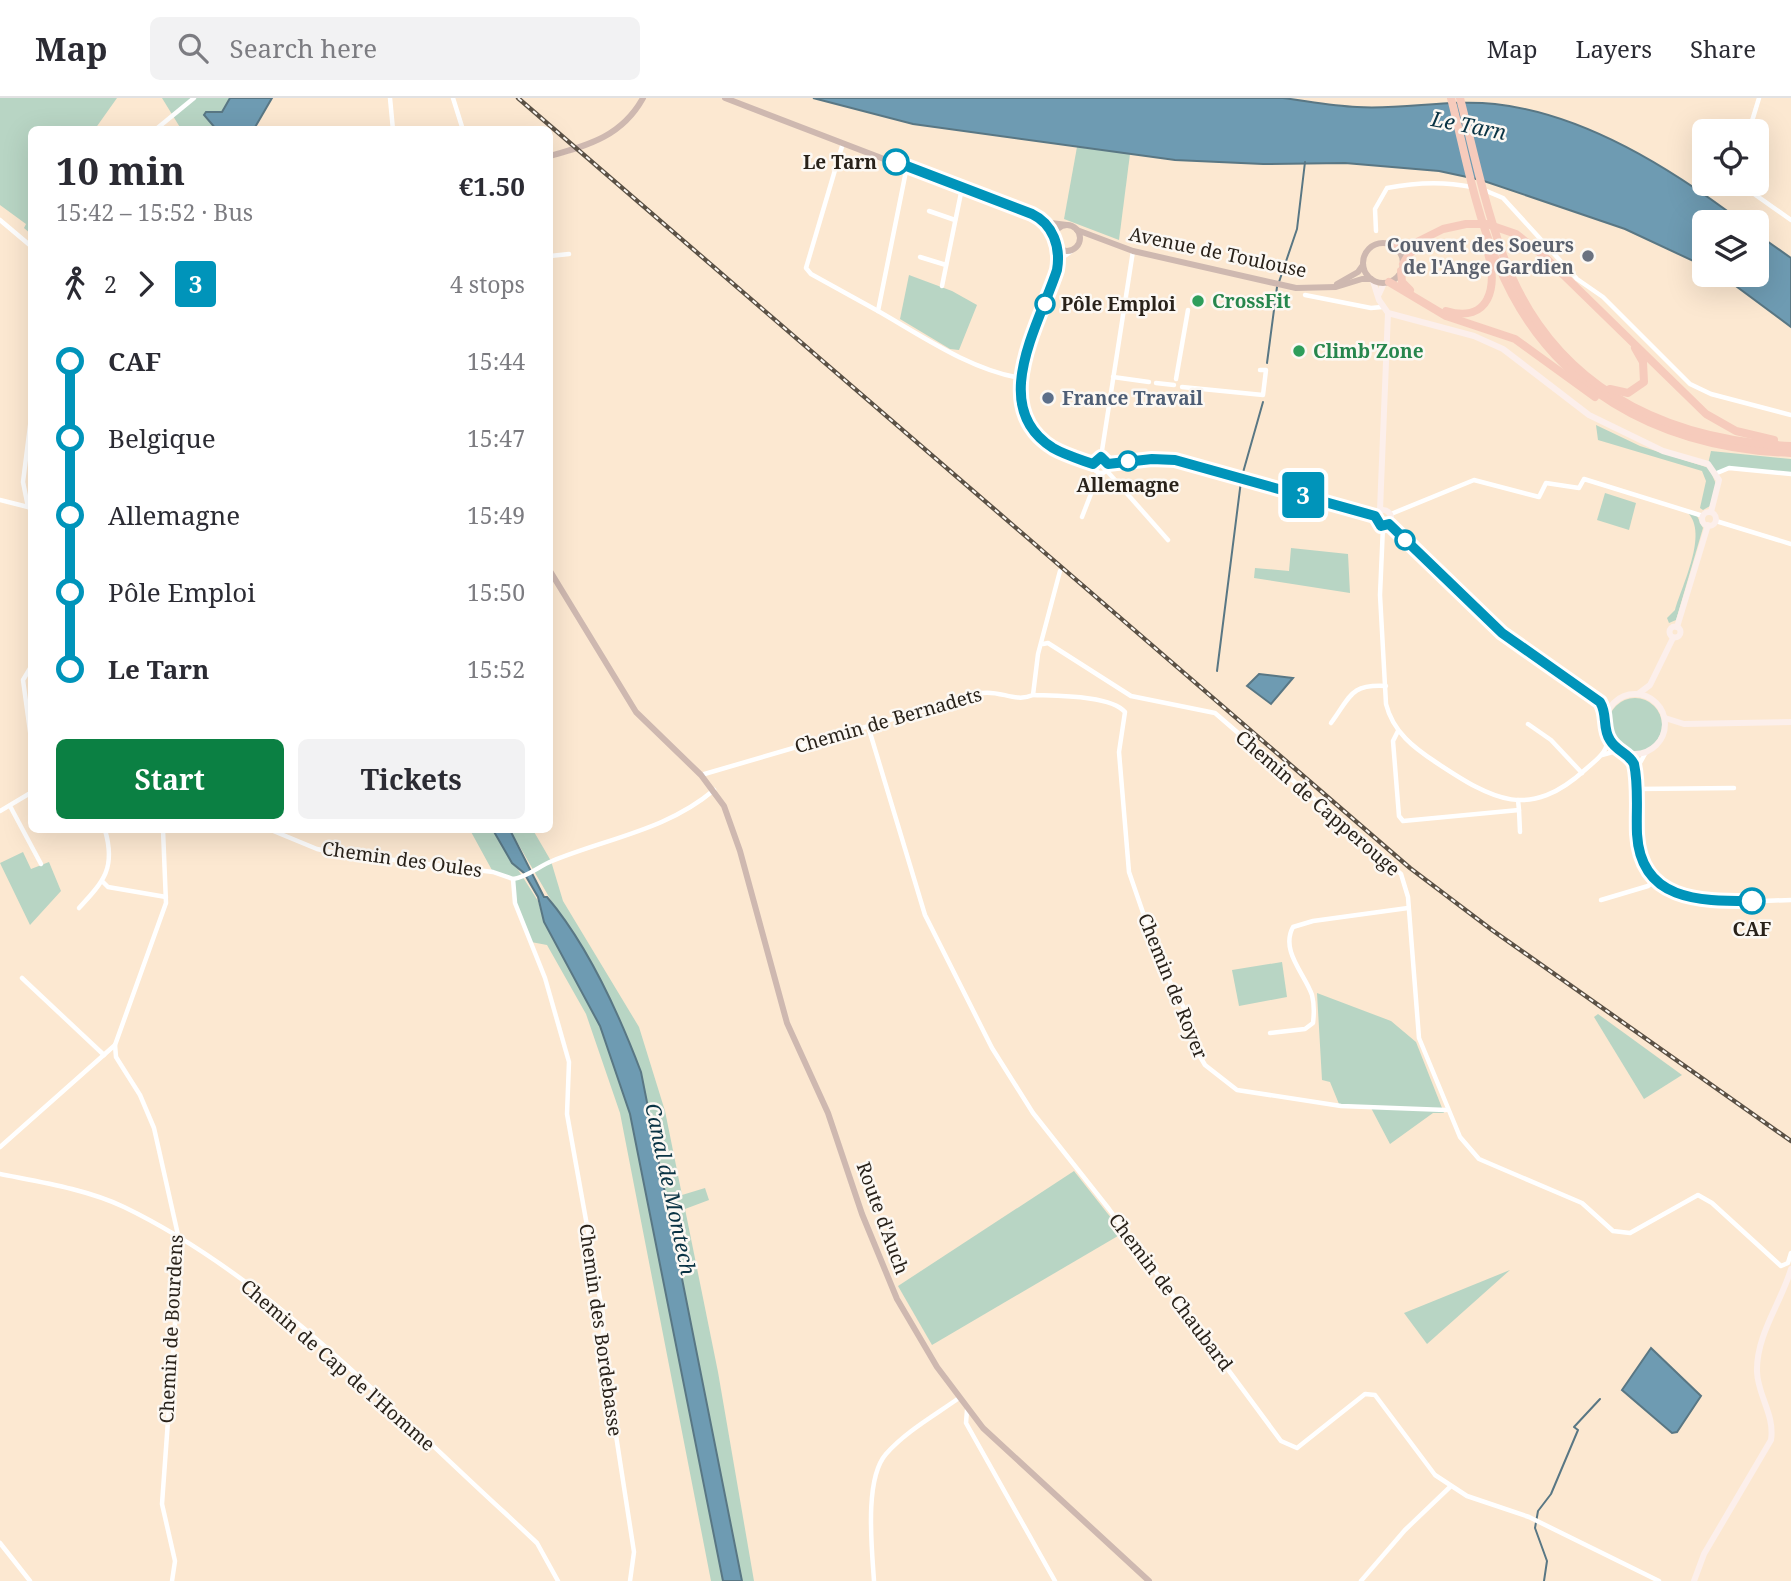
<!DOCTYPE html>
<html lang="en">
<head>
<meta charset="utf-8">
<style>
	body { margin:0; font-family:"Noto Serif",serif; background:#f2f2f3; color:#2b2b33; height:100vh; display:flex; flex-direction:column; font-size:26px; white-space:nowrap }
	* { box-sizing:border-box; margin:0 }
	p { font-size:23px; color:#7c7c81 }
	.icon { flex:none; width:38px; height:38px; fill:none; stroke:currentColor; stroke-width:2; stroke-linecap:round; stroke-linejoin:round }
	.map { position:relative; flex:1; overflow:hidden }
	.drawer { position:absolute; left:28px; top:28px; width:525px; height:707px; display:flex; flex-direction:column; background:#fff; border-radius:10px; box-shadow:0 7px 28px #0002 }
	.drawer>* { flex:none }
	.badge { padding:0 14px; border-radius:5px; font-size:24px; line-height:46px }
	.tools { position:absolute; left:1692px; top:21px; display:grid; gap:14px }
	.tools a { display:grid; place-items:center; width:77px; height:77px; border-radius:10px; background:#fff; box-shadow:0 7px 28px #0002; font-size:35px }
	.map>.badge { position:absolute; translate:-50% -50%; box-shadow:0 0 0 4px #fff }
	.legs { display:flex; align-items:center; gap:10px; height:77px; padding:0 28px; font-size:23px }
	.legs p { margin-inline-start:auto }
	.summary { display:flex; align-items:center; justify-content:space-between; height:119px; padding:0 28px }
	h1 { font-size:38px; font-weight:700; line-height:52px }
	.button { display:flex; gap:14px; margin-top:auto; padding:14px 28px }
	.button a { flex:1; height:80px; border-radius:10px; background:#0b8043; color:#fff; font-size:28px; font-weight:700; line-height:80px; text-align:center }
	.button a+a { background:#f2f2f3; color:#2b2b33 }
	ul { padding:0 28px; list-style:none }
	li { display:flex; align-items:center; gap:24px; height:77px; font-size:26px }
	li i { display:grid; place-items:center; width:10px; height:100%; margin:0 9px; background:currentColor }
	li i::after { content:''; width:18px; height:18px; margin:-9px; border:5px solid; border-radius:50%; background:#fff }
	li p { margin-inline-start:auto }
	li:first-child i { background:linear-gradient(#0000 50%,currentColor 0) }
	li:last-child i { background:linear-gradient(currentColor 50%,#0000 0) }
	header { display:flex; align-items:center; gap:42px; box-sizing:border-box; height:98px; padding:0 35px; background:#fff; border-bottom:2px solid #e1e1e2 }
	header strong { font-size:33px }
	nav { display:flex; gap:38px; margin-inline-start:auto; font-size:24px }
	.search { width:490px; height:63px; background:#f2f2f3; display:flex; align-items:center; gap:18px; box-sizing:border-box; padding:0 24px; border-radius:10px; color:#7c7c81; font-size:26px }
	.map>svg:first-child { display:block }
	.green { fill:#b8d5c4 }
	.water { fill:#6e9bb2; stroke:#597784; stroke-width:2 }
	.lines { fill:none; stroke-linecap:round; stroke-linejoin:round }
	.stream { stroke:#597784; stroke-width:2 }
	.street { stroke:#fff; stroke-width:4.5 }
	.secondary { stroke:#fcefeb; stroke-width:6 }
	.primary { stroke:#ceb8b0; stroke-width:6 }
	.highway { stroke:#f6cbbc; stroke-width:8 }
	.rail-casing { stroke:#5b5145; stroke-width:4.5 }
	.rail { stroke:#fcf8f3; stroke-width:2; stroke-dasharray:5; stroke-linecap:butt }
	.line-1-casing { stroke:#fff; stroke-width:16 }
	.line-1 { stroke:#0094ba; stroke-width:10 }
	.stop-1-dot { fill:#fff; stroke:#0094ba; stroke-width:3.5 }
	.worship-dot { fill:#6b7280; stroke:#fcf8f3; stroke-width:2.5 }
	.leisure-dot { fill:#2e9e5b; stroke:#fcf8f3; stroke-width:2.5 }
	.service-dot { fill:#5c6f8a; stroke:#fcf8f3; stroke-width:2.5 }
	.labels { text-anchor:middle; dominant-baseline:central; stroke-width:5; stroke-linejoin:round; paint-order:stroke }
	.stop-label { font-size:19px; font-weight:bold; fill:#29221a; stroke:#fcf8f3 }
	.worship-label { font-size:19px; font-weight:bold; fill:#5b616d; stroke:#fcf8f3; text-anchor:end }
	.street-label { font-size:19px; fill:#29221a; stroke:#fcf8f3 }
	.leisure-label { font-size:19px; font-weight:bold; fill:#27864d; stroke:#fcf8f3; text-anchor:start }
	.service-label { font-size:19px; font-weight:bold; fill:#4e5e75; stroke:#fcf8f3; text-anchor:start }
	.water-label { font-size:21px; font-style:italic; fill:#093344; stroke:#fcf8f3 }
</style>
</head>
<body>
<header>
<strong>Map</strong>
<div class="search"><svg class="icon" aria-label="search" viewBox="0 0 24 24"><circle cx="10" cy="10" r="6"/><path d="M15 15l6 6"/></svg>Search here</div>
<nav><a>Map</a><a>Layers</a><a>Share</a></nav>
</header>
<div class="map">
<svg width="1791" height="1483" viewBox="0 0 1791 1483">
	<rect width="100%" height="100%" fill="#fce8d1"/>
	<!-- green -->
	<g class="green">
		<path d="M0,0h117l-22,31 -63,1 -1,104 -7,-6 2,-4 -26,-19z"/>
		<path d="M162,0h68l-8,14h-16l-2,3 12,15 -35,-1z"/>
		<path d="M1077,49l53,7 -11,86 -55,-21z"/>
		<path d="M909,177l43,16 25,14 -18,45 -9,-1 -50,-30z"/>
		<path d="M1596,327l44,21 69,22 7,16 -6,22 -7,4 -3,-2 6,-27 -4,-10 -104,-31z"/>
		<path d="M1711,353l80,8v15l-62,-6 -12,5 -9,-9z"/>
		<path d="M1605,395l31,10 -7,27 -32,-10z"/>
		<path d="M1688,415l9,3 6,12 -27,92 -7,3 -2,-5 8,-8c8,-27 33,-76 13,-97z"/>
		<path d="M1291,450l57,6 2,39 -96,-15 1,-10 34,3z"/>
		<circle cx="1635" cy="627" r="27"/>
		<path d="M470,732h23l45,71 6,21 56,104 30,88 93,467h-12l-91,-468 -34,-99 -39,-69 -16,-3 -16,-39 -2,-24 -20,-7z"/>
		<path d="M510,732h23l18,31 12,40 76,126 26,84 17,84 23,-7 4,12 -24,9 33,163 36,209h-12l-101,-509 -26,-62z"/>
		<path d="M23,754l8,17 18,-7 12,29 -31,34 -30,-62z"/>
		<path d="M1282,864l5,35 -48,9 -7,-36z"/>
		<path d="M1317,895l74,28 25,21 28,71h-11l-43,31 -20,-38 -31,-2 -9,-22 -8,-2z"/>
		<path d="M1598,916l84,61 -38,24 -50,-82z"/>
		<path d="M1074,1073l49,62 -191,112 -34,-59z"/>
		<path d="M1510,1172l-83,74 -23,-31z"/>
	</g>
	<!-- water -->
	<g class="water">
		<path d="M230,0h42l-18,31h-38l-12,-14 2,-3h16z"/>
		<path d="M813,0h470c24,3 49,8 74,9 46,3 92,-8 138,-3 90,10 177,65 247,118h-38v44l-79,-37 -144,-49 -42,-9 -94,-8 -82,1 -88,-4 -262,-36z"/>
		<path d="M1757,136l34,24v69l-70,-52h36z"/>
		<path d="M1259,576l34,4 -22,26 -24,-18z"/>
		<path d="M493,732h17l34,67h3c40,47 72,117 94,175l101,509h-19l-93,-467 -30,-88 -56,-104 -6,-25 -14,-24 -12,-10z"/>
		<path d="M1651,1250l50,48 -24,36 -5,1 -50,-43z"/>
	</g>
	<g class="lines">
		<!-- stream -->
		<g class="stream">
			<path d="M1279,184l18,-53 8,-67"/>
			<path d="M1267,265l10,-76"/>
			<path d="M1242,378l21,-74"/>
			<path d="M1217,573l24,-190"/>
			<path d="M1544,1483l3,-20 -12,-33 3,-17 13,-17 27,-64 -4,-3 26,-28"/>
		</g>
		<!-- street -->
		<g class="street">
			<path d="M390,0l3,32"/>
			<path d="M453,0l10,32"/>
			<path d="M155,32l39,-32"/>
			<path d="M1749,33l10,-33"/>
			<path d="M843,45l-37,125 5,6 67,37"/>
			<path d="M907,68l-29,145c44,25 91,58 142,67"/>
			<path d="M1740,86l51,36"/>
			<path d="M1484,92l19,8 74,81 26,18 87,87 21,10 80,21"/>
			<path d="M929,113l26,9"/>
			<path d="M0,122l32,27"/>
			<path d="M1376,133l-1,-22 12,-21c30,-6 56,-7 85,-1"/>
			<path d="M1057,148l1,16"/>
			<path d="M1073,152l-11,8 -5,12c-18,53 -70,137 -5,178 13,7 27,11 41,16"/>
			<path d="M550,158l19,-2"/>
			<path d="M920,159l26,8"/>
			<path d="M942,188l20,-98"/>
			<path d="M1305,197l66,13 11,-1"/>
			<path d="M1113,279l36,5"/>
			<path d="M1176,281l12,-69"/>
			<path d="M1156,285l18,2"/>
			<path d="M1182,289l81,8 3,-25h-6"/>
			<path d="M32,312l-9,72 5,25 4,1"/>
			<path d="M1101,359l32,-206"/>
			<circle cx="1101" cy="367" r="8"/>
			<path d="M1109,366l43,-5 23,1 200,56"/>
			<path d="M1107,373l61,69"/>
			<path d="M1717,375l12,-5 62,6"/>
			<path d="M0,402l28,7"/>
			<path d="M1391,416l83,-34 65,17 7,-14 33,5 5,-9 119,37"/>
			<path d="M1082,419l17,-44"/>
			<path d="M1716,423l75,23"/>
			<path d="M1383,428l-3,69 6,109c7,28 28,44 51,59 56,37 92,58 149,6 11,-10 24,-18 21,-34"/>
			<path d="M1043,546l5,-1 83,53 84,17 186,161 7,23 11,141 41,99 19,22 103,44 31,28 17,2 68,-38 14,8 69,63 7,-3 3,-10"/>
			<path d="M32,567l-9,15 9,66"/>
			<path d="M1033,597c22,1 78,0 92,17l-6,40 10,120 32,93 29,54 8,34 7,12 32,25 104,16 105,4"/>
			<path d="M1331,625c20,-27 19,-39 55,-37"/>
			<path d="M1528,626l23,16 31,33"/>
			<path d="M868,628l57,189 67,133 41,65 76,96 172,232 16,7 68,-54 10,1 60,80 32,21 62,21 130,64"/>
			<path d="M1398,633l-5,10 6,75 4,5 116,-11 -1,-10"/>
			<path d="M1629,656c12,25 6,53 8,80 5,83 97,67 154,66"/>
			<path d="M1602,657l18,-5"/>
			<path d="M1636,672l10,-18"/>
			<path d="M701,677l281,-82c19,-3 33,10 51,2l5,-41 22,-83"/>
			<path d="M1636,691l98,-1"/>
			<path d="M10,708l31,58"/>
			<path d="M1519,712l1,22"/>
			<path d="M0,713l32,-19"/>
			<path d="M271,732l46,19 19,4 157,19 20,7c15,-2 26,-13 39,-18 56,-23 115,-31 162,-71"/>
			<path d="M513,781l2,24 30,75 24,84 -2,52 36,201v36l31,201 -4,29"/>
			<path d="M103,784l5,5 58,10"/>
			<path d="M1601,802l47,-14 8,-7"/>
			<path d="M79,810c25,-27 37,-40 26,-78"/>
			<path d="M22,880l82,77"/>
			<path d="M1270,935l35,-4 8,-6c1,-8 1,-20 -1,-28 -7,-21 -32,-44 -19,-68l20,-6 95,-13"/>
			<path d="M115,947l1,12 24,38 14,33 24,107 -2,74 -14,195 13,57 -3,20"/>
			<path d="M0,1049l115,-102 51,-142 -3,-73"/>
			<path d="M0,1076c40,8 86,15 124,33 143,69 264,199 381,306l32,30 21,38"/>
			<path d="M967,1312l-1,13 89,158"/>
			<path d="M0,1445l30,38"/>
			<path d="M874,1483c-2,-32 -10,-102 12,-127 19,-22 49,-39 73,-56"/>
			<path d="M1361,1483l44,-51 46,-44"/>
		</g>
		<!-- secondary -->
		<g class="secondary">
			<path d="M1373,183l6,19 9,13 86,23 29,13 86,66 74,36 45,13 11,16 -8,32"/>
			<path d="M1379,196l5,-11"/>
			<circle cx="1383" cy="420" r="8"/>
			<path d="M1380,412l8,-197"/>
			<circle cx="1709" cy="421" r="7"/>
			<path d="M1389,426l113,109 93,65 12,18"/>
			<circle cx="1675" cy="534" r="5.5"/>
			<path d="M1677,529l31,-102"/>
			<path d="M1638,596l12,-9 23,-47"/>
			<circle cx="1635" cy="626" r="30"/>
			<path d="M1665,620l19,6 107,-2"/>
			<path d="M1694,1483l10,-27 67,-114c4,-25 -13,-44 -14,-68 -1,-37 24,-69 34,-103"/>
		</g>
		<!-- primary -->
		<g class="primary">
			<path d="M725,0l326,125 16,2"/>
			<path d="M550,58c39,-11 72,-20 93,-58"/>
			<circle cx="1067" cy="140" r="13"/>
			<path d="M1077,132l56,21 163,37 40,-1 26,-8h9"/>
			<circle cx="1383" cy="165" r="20"/>
			<path d="M1337,186l21,-12 5,-7"/>
			<path d="M550,473l86,141 65,63 23,31 16,45 47,172 41,90 34,101 35,85 40,68 46,61 166,153"/>
		</g>
		<!-- highway -->
		<g class="highway">
			<path d="M1451,0c14,55 24,112 46,164 51,127 162,186 294,191"/>
			<path d="M1460,0c13,51 24,104 42,154 46,131 157,188 289,194"/>
			<path d="M1394,149l11,1 38,-19 23,-5h21l29,10 28,22 162,158 30,17 38,9"/>
			<path d="M1403,166l6,-10 10,-8"/>
			<path d="M1401,173l1,11 8,8"/>
			<path d="M1389,184l57,34 69,23 80,58"/>
			<path d="M1446,213c44,13 52,-25 42,-58"/>
			<path d="M1610,291l18,4 16,-11 -1,-20 -8,-14"/>
		</g>
		<defs>
			<path id="rail" d="M518,0l892,770 82,62 299,211"/>
		</defs>
		<!-- rail casing -->
		<use href="#rail" class="rail-casing"/>
		<!-- rail -->
		<use href="#rail" class="rail"/>
	</g>
	<g class="lines">
		<defs>
			<path id="line-1" d="M896,64l136,52c21,10 29,33 25,56 -17,53 -70,137 -4,178 12,7 26,11 40,16l8,-7 7,7 44,-5 23,1 200,56 6,10 8,-2 113,109 98,69c8,13 2,26 10,38 7,12 18,12 24,24 5,22 2,47 3,70 4,68 64,67 115,67"/>
		</defs>
		<!-- line-1 casing -->
		<use href="#line-1" class="line-1-casing"/>
		<!-- line-1 -->
		<use href="#line-1" class="line-1"/>
	</g>
	<!-- markers -->
	<g class="stop-1-dot">
		<circle cx="896" cy="64" r="12"/>
		<circle cx="1045" cy="206" r="9"/>
		<circle cx="1128" cy="363" r="9"/>
		<circle cx="1405" cy="442" r="9"/>
		<circle cx="1752" cy="803" r="12"/>
	</g>
	<circle class="worship-dot" cx="1588" cy="158" r="7"/>
	<g class="leisure-dot">
		<circle cx="1198" cy="203" r="7"/>
		<circle cx="1299" cy="253" r="7"/>
	</g>
	<circle class="service-dot" cx="1048" cy="300" r="7"/>
	<g class="labels">
		<!-- stop labels -->
		<g class="stop-label">
			<text x="877" y="64" text-anchor="end">Le Tarn</text>
			<text x="1061" y="206" text-anchor="start">Pôle Emploi</text>
			<text x="1128" y="387">Allemagne</text>
			<text x="1752" y="831">CAF</text>
		</g>
		<!-- worship labels -->
		<g class="worship-label">
			<text x="1574" y="147">Couvent des Soeurs<tspan x="1574" dy="22">de l'Ange Gardien</tspan></text>
		</g>
		<!-- street labels -->
		<g class="street-label">
			<text transform="translate(1218 154) rotate(12)">Avenue de Toulouse</text>
			<text transform="translate(888 622) rotate(-16)">Chemin de Bernadets</text>
			<text transform="translate(1318 705) rotate(41)">Chemin de Capperouge</text>
			<text transform="translate(402 761) rotate(8)">Chemin des Oules</text>
			<text transform="translate(1173 888) rotate(68)">Chemin de Royer</text>
			<text transform="translate(883 1120) rotate(70)">Route d'Auch</text>
			<text transform="translate(1171 1194) rotate(53)">Chemin de Chaubard</text>
			<text transform="translate(171 1231) rotate(-87)">Chemin de Bourdens</text>
			<text transform="translate(601 1232) rotate(82)">Chemin des Bordebasse</text>
			<text transform="translate(338 1267) rotate(41)">Chemin de Cap de l'Homme</text>
		</g>
		<!-- leisure labels -->
		<g class="leisure-label">
			<text x="1212" y="203">CrossFit</text>
			<text x="1313" y="253">Climb'Zone</text>
		</g>
		<!-- service labels -->
		<g class="service-label">
			<text x="1062" y="300">France Travail</text>
		</g>
		<!-- water labels -->
		<g class="water-label">
			<text transform="translate(1469 27) rotate(11)">Le Tarn</text>
			<text transform="translate(671 1091) rotate(78)">Canal de Montech</text>
		</g>
	</g>
</svg>
<div class="tools">
<a><svg class="icon" aria-label="locate" viewBox="0 0 24 24"><circle cx="12" cy="12" r="6"/><path d="M12 2v4M12 18v4M2 12h4M18 12h4"/></svg></a>
<a><svg class="icon" aria-label="layers" viewBox="0 0 24 24"><path d="M12 4l9 5-9 5-9-5zM3 14l9 5 9-5"/></svg></a>
</div>
<b class="badge" style="left:1303px;top:397px;background:#0094ba;color:#fff">3</b>
<section class="drawer">
<div class="summary"><div><h1>10 min</h1><p>15:42 – 15:52 · Bus</p></div><b>€1.50</b></div>
<div class="legs"><svg class="icon" aria-label="walk" viewBox="0 0 24 24"><circle cx="13" cy="4" r="2"/><path d="M13 8l-2 6 4 7M11 14l-3 7M7 12l3-4h3l4 4"/></svg>2<svg class="icon" aria-label="forward" viewBox="0 0 24 24"><path d="M9 5l7 7-7 7"/></svg><b class="badge" style="background:#0094ba;color:#fff">3</b><p>4 stops</p></div>
<ul>
<li><i style="color:#0094ba"></i><b>CAF</b><p>15:44</p></li>
<li><i style="color:#0094ba"></i><span>Belgique</span><p>15:47</p></li>
<li><i style="color:#0094ba"></i><span>Allemagne</span><p>15:49</p></li>
<li><i style="color:#0094ba"></i><span>Pôle Emploi</span><p>15:50</p></li>
<li><i style="color:#0094ba"></i><b>Le Tarn</b><p>15:52</p></li>
</ul>
<div class="button"><a>Start</a><a>Tickets</a></div>
</section>
</div>
</body>
</html>
